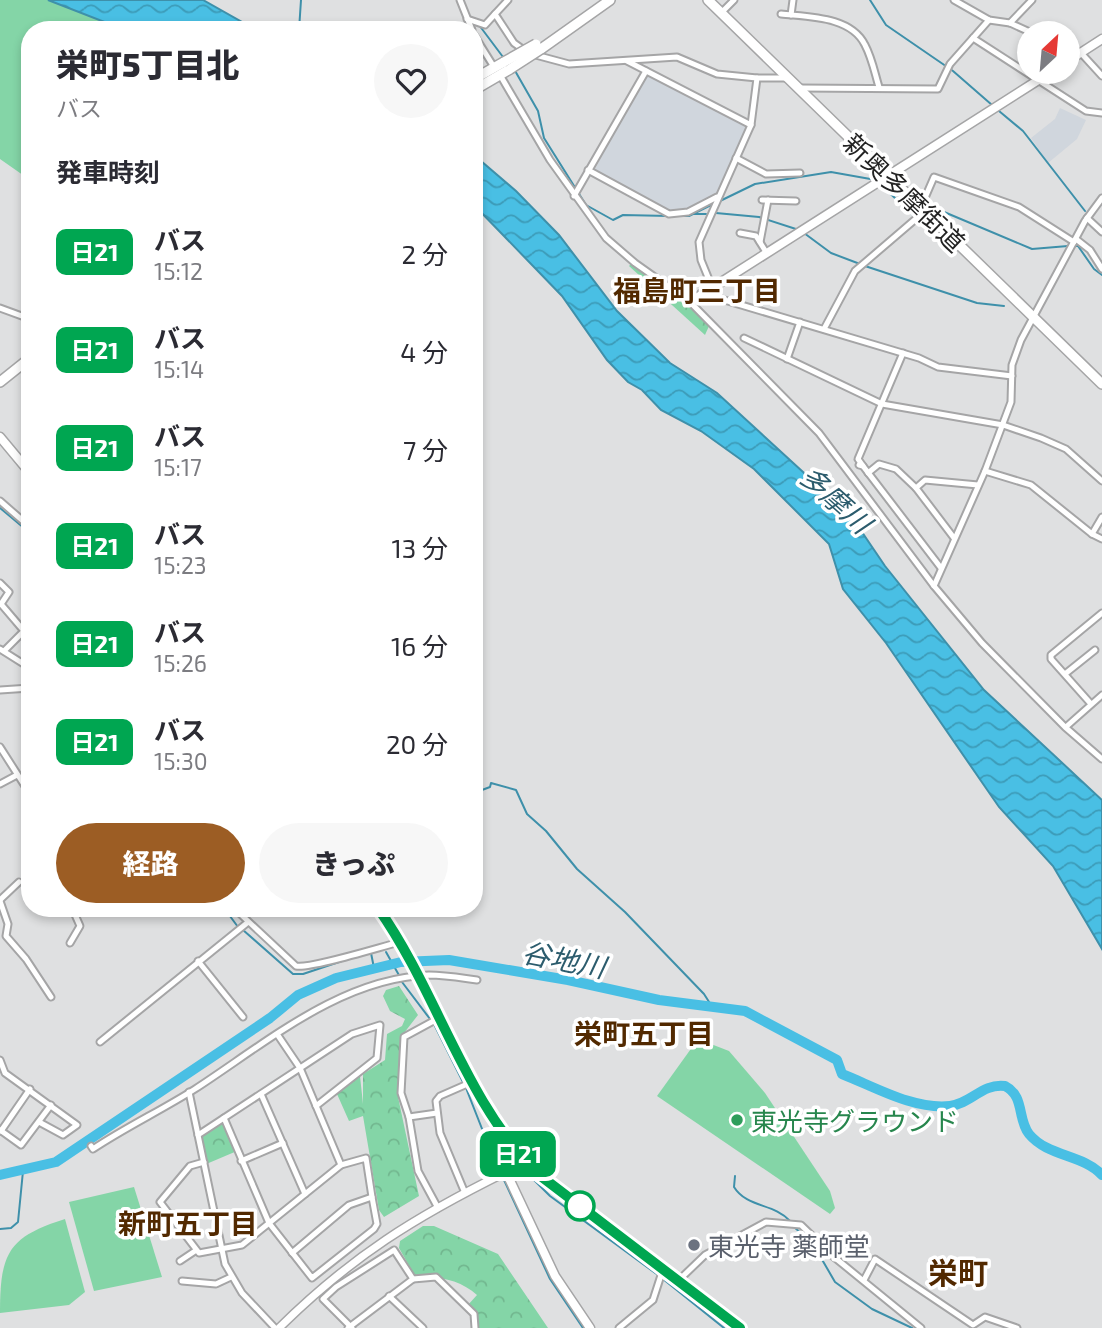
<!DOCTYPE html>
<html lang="ja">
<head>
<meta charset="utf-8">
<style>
	body { margin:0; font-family:"Exo 2","Noto Sans JP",sans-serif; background:#f7f7f7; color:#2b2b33; height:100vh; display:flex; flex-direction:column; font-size:26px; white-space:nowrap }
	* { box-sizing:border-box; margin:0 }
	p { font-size:23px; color:#7c7c81 }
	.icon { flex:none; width:38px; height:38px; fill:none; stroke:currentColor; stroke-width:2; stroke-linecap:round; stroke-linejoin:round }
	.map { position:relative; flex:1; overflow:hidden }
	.sheet { position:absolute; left:21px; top:21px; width:462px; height:896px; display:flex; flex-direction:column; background:#fff; border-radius:28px; box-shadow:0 4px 10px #0003 }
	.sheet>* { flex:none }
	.badge { padding:0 14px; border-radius:10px; font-size:24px; line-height:46px }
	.needle { width:46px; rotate:26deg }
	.buttons { position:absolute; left:1017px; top:21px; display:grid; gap:14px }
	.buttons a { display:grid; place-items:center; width:63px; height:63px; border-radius:50%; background:#fff; box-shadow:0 4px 10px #0003; font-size:35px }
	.map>.badge { position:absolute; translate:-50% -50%; box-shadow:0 0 0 4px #fff }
	h2 { padding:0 35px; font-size:26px; line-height:63px }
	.round { display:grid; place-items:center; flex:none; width:74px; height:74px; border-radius:37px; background:#f7f7f7 }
	.overview { display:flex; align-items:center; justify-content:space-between; height:119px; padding:0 35px }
	h1 { font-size:33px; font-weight:800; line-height:52px }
	.action { display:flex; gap:14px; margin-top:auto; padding:14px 35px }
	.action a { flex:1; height:80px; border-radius:42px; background:#9c5d24; color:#fff; font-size:28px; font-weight:800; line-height:80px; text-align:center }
	.action a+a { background:#f7f7f7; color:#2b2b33 }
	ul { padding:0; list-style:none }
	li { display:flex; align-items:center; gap:21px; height:98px; padding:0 35px }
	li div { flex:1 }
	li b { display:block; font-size:26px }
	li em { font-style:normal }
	li .badge { min-width:77px; font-weight:700; text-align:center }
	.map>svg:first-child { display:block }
	.built { fill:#d0d6dd }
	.grass { fill:#84d5a7 }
	.forest { fill:url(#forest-crowns) }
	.water { fill:url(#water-waves); stroke:#3e90aa; stroke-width:2 }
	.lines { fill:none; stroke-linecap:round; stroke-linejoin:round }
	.stream { stroke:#3e90aa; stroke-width:2 }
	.river { stroke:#49bfe4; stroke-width:10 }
	.minor-casing { stroke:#a5a5a6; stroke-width:9 }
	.tertiary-casing { stroke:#a5a5a6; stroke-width:10 }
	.secondary-casing { stroke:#a5a5a6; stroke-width:11 }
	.primary-casing { stroke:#a5a5a6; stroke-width:12 }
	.minor { stroke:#fff; stroke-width:5 }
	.tertiary { stroke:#fff; stroke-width:7 }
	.secondary { stroke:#fff; stroke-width:8 }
	.primary { stroke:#fff; stroke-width:9 }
	.primary-bridge-casing { stroke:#a5a5a6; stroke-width:12; stroke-linecap:butt }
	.primary-bridge { stroke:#fff; stroke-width:9 }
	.line-casing { stroke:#fff; stroke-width:16 }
	.line { stroke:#00a651; stroke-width:10 }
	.leisure-dot { fill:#2e9e5b; stroke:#fff; stroke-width:2.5 }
	.stop-dot { fill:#fff; stroke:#00a651; stroke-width:3.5 }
	.worship-dot { fill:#6b7280; stroke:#fff; stroke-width:2.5 }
	.labels { text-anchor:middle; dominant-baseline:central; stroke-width:7; stroke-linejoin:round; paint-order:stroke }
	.street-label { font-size:26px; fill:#232323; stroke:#fff }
	.leisure-label { font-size:26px; fill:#27864d; stroke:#fff; text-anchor:start }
	.worship-label { font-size:26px; fill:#5b616d; stroke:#fff; text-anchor:start }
	.neighbourhood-label { font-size:28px; font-weight:bold; fill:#522900; stroke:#fff }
	.water-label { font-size:28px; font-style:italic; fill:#2c5c6d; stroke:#fff }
	.quarter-label { font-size:30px; font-weight:bold; fill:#522900; stroke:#fff }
</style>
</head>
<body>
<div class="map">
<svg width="1102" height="1328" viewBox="0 0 1102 1328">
	<defs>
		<pattern id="forest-crowns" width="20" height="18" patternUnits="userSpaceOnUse" patternTransform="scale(1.75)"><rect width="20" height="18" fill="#84d5a7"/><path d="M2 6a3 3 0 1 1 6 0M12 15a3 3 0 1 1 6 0" fill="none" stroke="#72b78f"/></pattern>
		<pattern id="water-waves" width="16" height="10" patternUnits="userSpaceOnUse" patternTransform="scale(1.75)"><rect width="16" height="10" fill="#49bfe4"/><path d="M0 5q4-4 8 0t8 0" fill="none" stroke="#3c9bb8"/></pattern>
	</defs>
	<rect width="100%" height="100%" fill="#dfe0e1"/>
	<!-- built -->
	<g class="built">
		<path d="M646,72l101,55 -32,69 -27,13 -17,2 -77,-40z"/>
		<path d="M1060,108l26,12 -9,19 -29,24 -17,-25 24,-19z"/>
	</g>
	<!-- grass -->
	<g class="grass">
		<path d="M0,0h48l77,30h-95v150l-30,-21z"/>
		<path d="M698,1039l31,12 36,42 65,98 5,17 -5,6 -173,-118z"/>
		<path d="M134,1187l28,90 -68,14 -25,-89z"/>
		<path d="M65,1219l20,73 -16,13 -69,8c0,-60 8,-76 65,-94z"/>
	</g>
	<!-- forest -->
	<g class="forest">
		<path d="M631,264l56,39 22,23 -4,9 -76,-69z"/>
		<path d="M399,986l19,29 -14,18 -6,64 21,99 -35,21 -5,-7 -16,-94 -14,5 -12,-27 23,-18 3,28v-30l22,-14 2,-26 15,-8 3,-7 -15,-8 -7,-15 3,-6z"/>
		<path d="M224,1118l13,33 -33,14 -6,-30z"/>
		<path d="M423,1226h11l64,28 50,74h-71l-2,-15 -8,-7 10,-11c-16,-15 -40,-20 -61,-17l-17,-30 1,-7z"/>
	</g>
	<!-- water -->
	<g class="water">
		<path d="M48,0h155l53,30h-131z"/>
		<path d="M474,155l42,36 43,44 58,76 53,52 47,30 134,123 34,50 99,124 118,110v149l-49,-83 -54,-59 -113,-164 -43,-54 -14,-45 -75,-75 -53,-38 -40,-21 -19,-20 -14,-8 -21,-22 -45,-64 -88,-91z"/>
	</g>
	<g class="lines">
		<!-- stream -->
		<g class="stream">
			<path d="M870,0l16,25 67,46 39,34"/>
			<path d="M479,25l24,32"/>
			<path d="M299,30l2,-30"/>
			<path d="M514,69l24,42 6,27 42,67 27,15 10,-5 46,1"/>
			<path d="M999,111l24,20 62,80"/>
			<path d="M880,184l33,31"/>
			<path d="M720,201l35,-17 76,-12 45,8"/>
			<path d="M937,209l95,40 36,-3"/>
			<path d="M716,213l43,4 40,13"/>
			<path d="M694,214h12"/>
			<path d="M678,216h11l26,-13"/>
			<path d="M804,233l27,20 29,11"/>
			<path d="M1073,246h5l16,23 8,6"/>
			<path d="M865,266l112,37 27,3"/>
			<path d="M0,508l30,25"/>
			<path d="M474,793l16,-6 1,-4 25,7 11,24 19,17 31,38 48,43 79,82 7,11"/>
			<path d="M224,908l14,19"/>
			<path d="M243,930l50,44h10l45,-15"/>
			<path d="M386,952l14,25"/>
			<path d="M371,953l3,15"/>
			<path d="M402,982l28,37"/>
			<path d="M434,1024l30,60"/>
			<path d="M466,1088l31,79"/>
			<path d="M528,1174l22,22 108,79"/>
			<path d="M735,1176l-1,11c13,21 40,16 56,34"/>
			<path d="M504,1180l46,99 33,49"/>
			<path d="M793,1226l20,18 22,38 37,27 40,19"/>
			<path d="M0,1229l11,-1 7,-6 5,-51"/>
			<path d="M663,1279l61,49"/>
		</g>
		<!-- river -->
		<path class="river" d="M0,1175l56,-13 214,-144 28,-23 38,-17 65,-16 48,-2 119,20 91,20 86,11 92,49 5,14c33,13 72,36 108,32 21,-2 32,-23 55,-20 20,10 12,33 24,48 19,23 53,20 73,41"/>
		<defs>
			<g id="minor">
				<path d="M460,0l12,30"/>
				<path d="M954,0l35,20 21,3 22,10"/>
				<path d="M721,13l13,-13"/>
				<path d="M495,14l13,-14"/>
				<path d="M781,14c27,3 70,2 84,31 7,13 10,29 14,42"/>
				<path d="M791,15l2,-15"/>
				<path d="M467,19l18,6 10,-11 19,29 14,10 41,11 108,-7 40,17 40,4"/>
				<path d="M1010,23l22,-23"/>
				<path d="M474,35l20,32"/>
				<path d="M973,38l113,73 16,2"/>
				<path d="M1081,53l21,23"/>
				<path d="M627,61l124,64"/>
				<path d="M500,75l50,85 56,78 29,25 55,39 129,131 115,153 48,57 83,84 37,32"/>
				<path d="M800,88l138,1 12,-25 39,-44"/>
				<path d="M736,158l30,16 34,-1"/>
				<path d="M588,170l81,44 19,-2 29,-15"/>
				<path d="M574,196l72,-125"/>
				<path d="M762,200l34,1"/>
				<path d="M921,207l13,-30 85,30 55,35"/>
				<path d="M1087,218l15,14"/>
				<path d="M740,233l16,3 10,16"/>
				<path d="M1076,239l14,11 12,19"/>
				<path d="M760,242l8,-42"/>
				<path d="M712,287l-11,-27 -2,-18 52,-117 6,-47h29"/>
				<path d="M701,293l218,65 19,9 74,9"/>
				<path d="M0,308l30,11"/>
				<path d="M824,329l31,-58 70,-60"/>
				<path d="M744,338l138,66 121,21 38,13 25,11 36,32"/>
				<path d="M787,359l13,-37"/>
				<path d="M859,465l4,1 78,102"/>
				<path d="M863,466l-5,-7 45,-106"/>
				<path d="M985,471l46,14 61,49 10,5"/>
				<path d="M868,473l11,-9 17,5 20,19"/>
				<path d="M0,501l30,26"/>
				<path d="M1092,534l10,-17"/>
				<path d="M954,538l-38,-50 9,-8 53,5"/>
				<path d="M0,583l9,9 -8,12 23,27"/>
				<path d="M934,586l51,-115 26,-69 1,-37 9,-25 64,-119 17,-23"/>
				<path d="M0,649l30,19"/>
				<path d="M4,651l26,-26"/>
				<path d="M1065,674l30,-24"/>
				<path d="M0,690l30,-2"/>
				<path d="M1091,704l-40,-45v-4l51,-42"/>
				<path d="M1067,726l35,-31"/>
				<path d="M0,747l30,47"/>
				<path d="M0,784l17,-9"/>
				<path d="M0,900l19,-18"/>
				<path d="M0,901l8,23 -2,12 20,23 25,38"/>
				<path d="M234,908l62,58c14,3 84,-19 104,-24"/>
				<path d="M70,943l10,-17 -8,-18"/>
				<path d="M198,961l45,56"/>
				<path d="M277,1034l23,34 41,97"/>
				<path d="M100,1042l147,-119"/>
				<path d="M0,1060l5,13 72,52 -14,10 -24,-13"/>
				<path d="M189,1092l36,172 17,29 33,35"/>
				<path d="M261,1094l44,100"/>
				<path d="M409,1117l28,-4"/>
				<path d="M224,1118l45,105 43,55 62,-49 3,-5 -5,-27"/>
				<path d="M0,1130l21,15 30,-40"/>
				<path d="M1,1131l29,-42"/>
				<path d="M198,1135l154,-101 28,-9 -3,33 -61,48"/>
				<path d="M91,1146l2,3c33,-22 69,-39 102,-60 71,-46 146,-111 234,-114 16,0 33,3 48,5"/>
				<path d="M241,1161l42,-18"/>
				<path d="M204,1162l-14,4 -30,36 39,51 43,-8 99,-80 25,-7 6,39 -23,8 -57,48"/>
				<path d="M465,1193l-25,-60 -4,-32 4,-5 32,-14"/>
				<path d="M438,1208l-20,-37 -9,-54 -8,-24 3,-56 35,-19"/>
				<path d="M180,1261l15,-10"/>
				<path d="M864,1280l11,-21 98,66 12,-8 32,11"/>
				<path d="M182,1281l34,3 15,-7"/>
				<path d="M678,1281l27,-26 61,-33 35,3 33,32 87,71"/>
				<path d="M389,1296l34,32"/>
				<path d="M348,1328l65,-49"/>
				<path d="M352,1328l-29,-29 13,-12 58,-37 19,29 23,-2 38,37 1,14"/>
				<path d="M619,1328l34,-28 10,-31"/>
			</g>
			<path id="tertiary" d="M279,1328c73,-72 136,-111 227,-156"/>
			<g id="secondary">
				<path d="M1068,61l34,-22"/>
				<path d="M690,302l361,-230"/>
				<path d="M0,437l30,36"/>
				<path d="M378,908c59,85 86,192 160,266l203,154"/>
				<path d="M525,1161l-19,11 49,104 35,52"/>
			</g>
			<g id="primary">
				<path d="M708,0l394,384"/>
				<path d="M541,49l69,-49"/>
				<path d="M474,79l30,-17"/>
				<path d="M474,90l36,-21"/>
				<path d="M0,382l30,-24"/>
			</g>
		</defs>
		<!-- minor casing -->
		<use href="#minor" class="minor-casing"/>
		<!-- tertiary casing -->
		<use href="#tertiary" class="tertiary-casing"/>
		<!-- secondary casing -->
		<use href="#secondary" class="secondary-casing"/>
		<!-- primary casing -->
		<use href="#primary" class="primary-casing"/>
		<!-- minor -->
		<use href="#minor" class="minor"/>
		<!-- tertiary -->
		<use href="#tertiary" class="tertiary"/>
		<!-- secondary -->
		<use href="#secondary" class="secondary"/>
		<!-- primary -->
		<use href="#primary" class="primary"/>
		<defs>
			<g id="primary-bridge">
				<path d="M504,62l32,-18"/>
				<path d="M510,69l31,-20"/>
			</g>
		</defs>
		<!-- primary-bridge casing -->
		<use href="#primary-bridge" class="primary-bridge-casing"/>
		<!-- primary-bridge -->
		<use href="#primary-bridge" class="primary-bridge"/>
	</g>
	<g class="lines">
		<defs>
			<path id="line" d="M378,908c60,85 86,192 160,266l202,154"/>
		</defs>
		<!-- line casing -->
		<use href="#line" class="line-casing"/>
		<!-- line -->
		<use href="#line" class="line"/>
	</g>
	<!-- markers -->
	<circle class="leisure-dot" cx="737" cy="1120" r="7"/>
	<circle class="stop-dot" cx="580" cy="1206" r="14"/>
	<circle class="worship-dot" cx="694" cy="1245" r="7"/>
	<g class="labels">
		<!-- street labels -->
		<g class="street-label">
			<text transform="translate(905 192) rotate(44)">新奥多摩街道</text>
		</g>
		<!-- leisure labels -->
		<g class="leisure-label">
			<text x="751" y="1120">東光寺グラウンド</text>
		</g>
		<!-- worship labels -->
		<g class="worship-label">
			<text x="708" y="1245">東光寺 薬師堂</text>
		</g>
		<!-- neighbourhood labels -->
		<g class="neighbourhood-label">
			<text x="697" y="290">福島町三丁目</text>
			<text x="644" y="1033">栄町五丁目</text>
			<text x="188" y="1223">新町五丁目</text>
		</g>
		<!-- water labels -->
		<g class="water-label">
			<text transform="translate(836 499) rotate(42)">多摩川</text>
			<text transform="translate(564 959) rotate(11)">谷地川</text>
		</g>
		<!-- quarter labels -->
		<g class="quarter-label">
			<text x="958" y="1272">栄町</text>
		</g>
	</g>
</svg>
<div class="buttons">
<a><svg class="needle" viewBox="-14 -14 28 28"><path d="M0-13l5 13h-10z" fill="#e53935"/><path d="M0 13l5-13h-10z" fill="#7c7c81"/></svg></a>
</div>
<b class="badge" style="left:518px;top:1154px;background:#00a651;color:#fff">日21</b>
<section class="sheet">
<div class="overview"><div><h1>栄町5丁目北</h1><p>バス</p></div><a class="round"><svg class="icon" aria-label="heart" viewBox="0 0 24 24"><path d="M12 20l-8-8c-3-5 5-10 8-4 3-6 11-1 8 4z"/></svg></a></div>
<h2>発車時刻</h2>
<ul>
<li><span class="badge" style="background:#00a651;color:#fff">日21</span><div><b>バス</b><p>15:12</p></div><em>2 分</em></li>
<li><span class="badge" style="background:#00a651;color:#fff">日21</span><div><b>バス</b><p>15:14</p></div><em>4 分</em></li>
<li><span class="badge" style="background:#00a651;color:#fff">日21</span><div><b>バス</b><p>15:17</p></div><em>7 分</em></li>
<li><span class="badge" style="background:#00a651;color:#fff">日21</span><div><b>バス</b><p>15:23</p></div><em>13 分</em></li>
<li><span class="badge" style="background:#00a651;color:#fff">日21</span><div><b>バス</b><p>15:26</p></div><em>16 分</em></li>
<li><span class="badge" style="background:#00a651;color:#fff">日21</span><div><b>バス</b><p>15:30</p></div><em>20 分</em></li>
</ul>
<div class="action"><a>経路</a><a>きっぷ</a></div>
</section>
</div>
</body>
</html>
